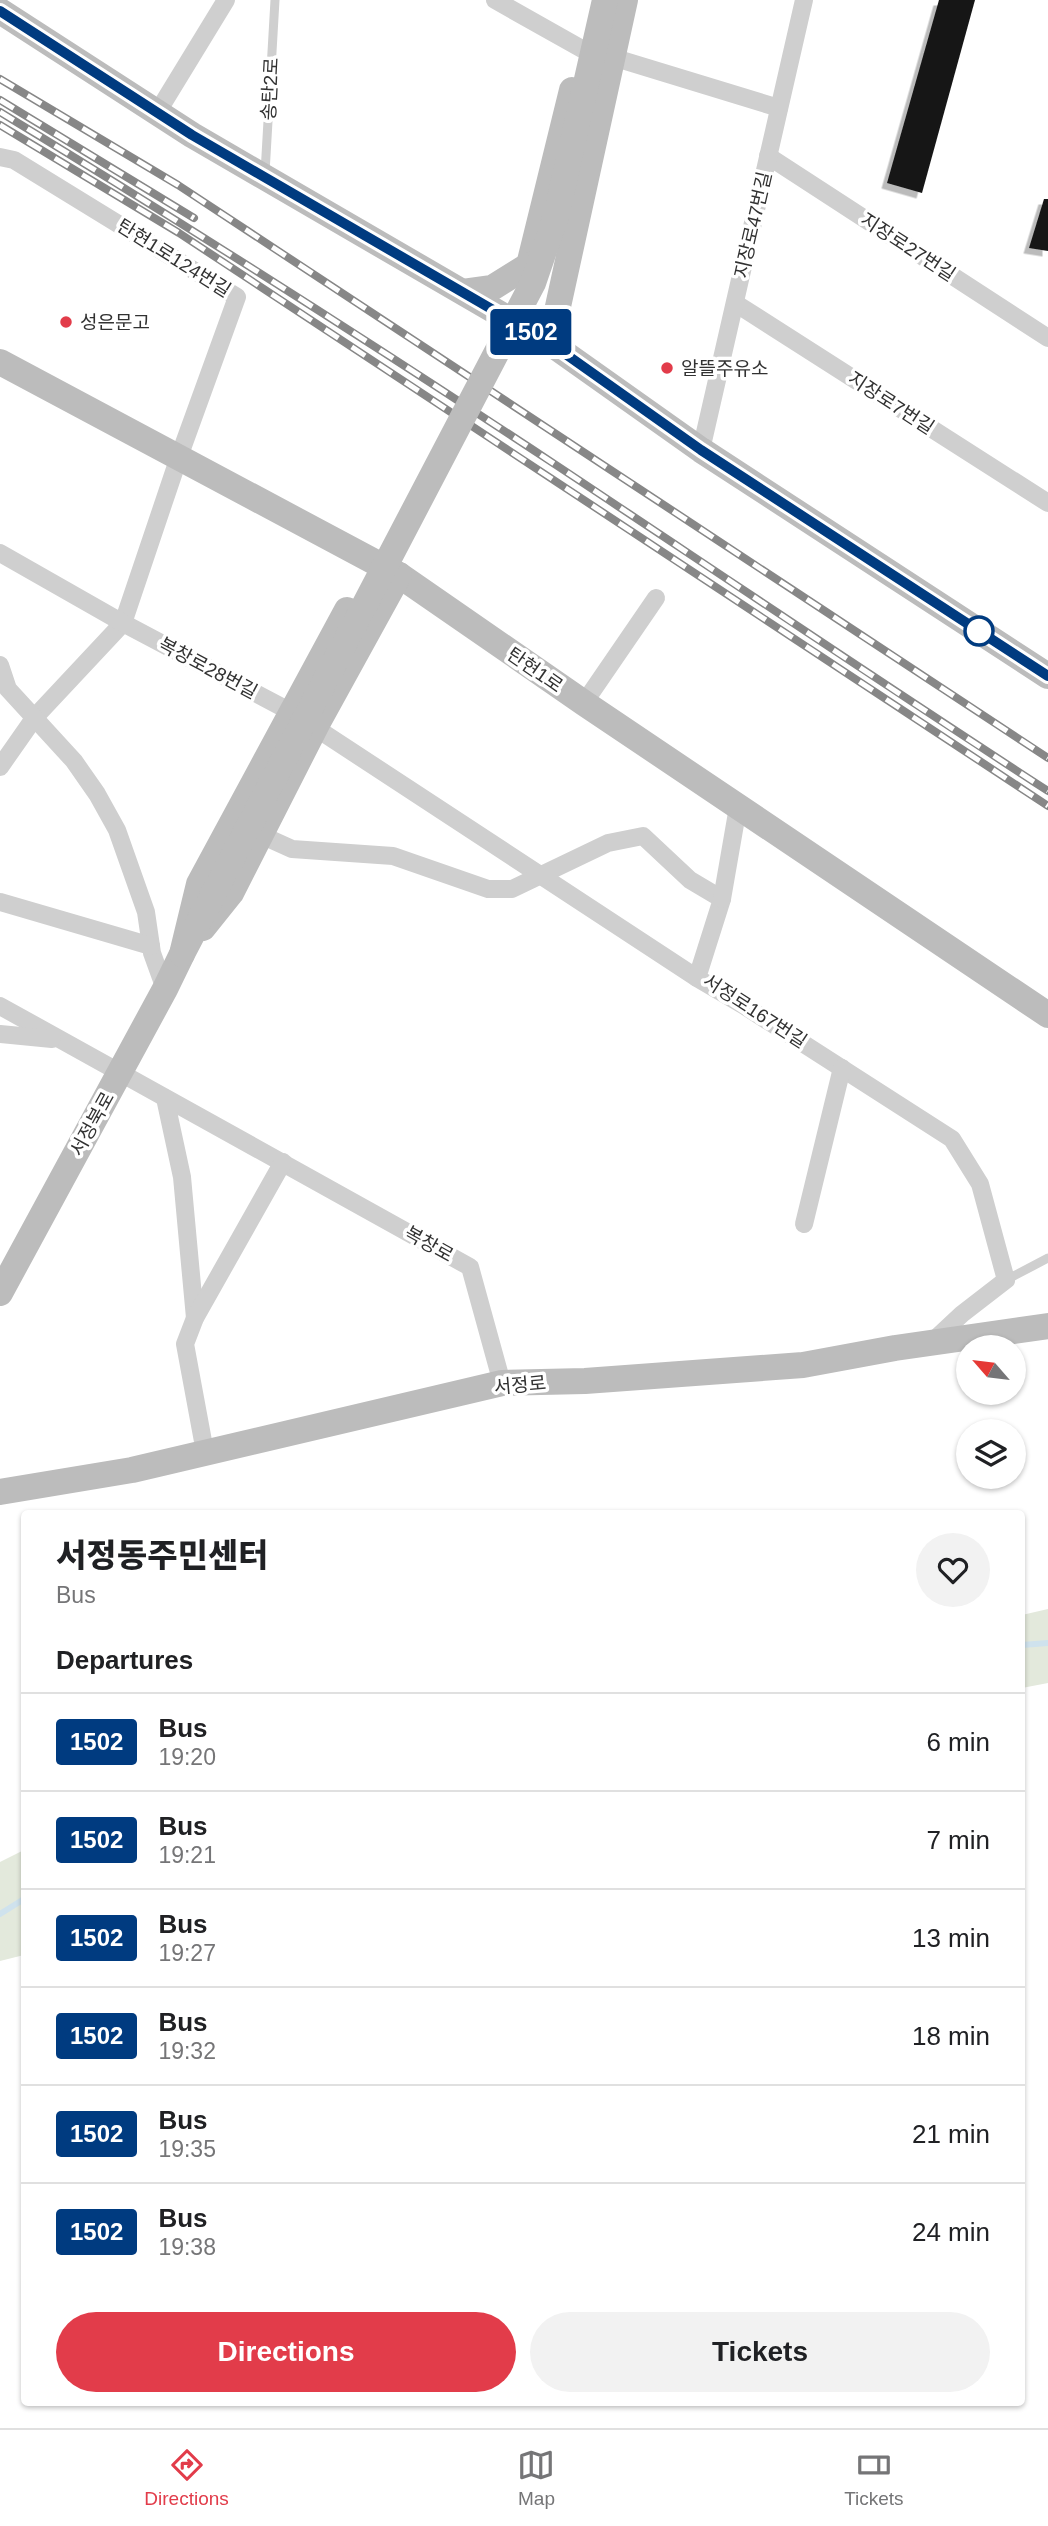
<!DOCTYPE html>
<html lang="en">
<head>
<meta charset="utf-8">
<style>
	body { margin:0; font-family:Arial,"Noto Sans KR",sans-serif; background:#f2f2f2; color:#202124; height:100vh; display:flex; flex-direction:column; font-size:26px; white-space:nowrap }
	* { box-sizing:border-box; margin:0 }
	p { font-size:23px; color:#757577 }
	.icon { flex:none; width:38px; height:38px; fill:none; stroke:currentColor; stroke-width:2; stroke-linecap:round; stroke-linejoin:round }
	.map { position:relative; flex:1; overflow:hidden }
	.details { position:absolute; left:21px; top:1510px; width:1004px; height:896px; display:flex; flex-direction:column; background:#fff; border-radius:7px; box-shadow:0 2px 5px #0004 }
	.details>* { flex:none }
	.badge { padding:0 14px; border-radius:5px; font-size:24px; line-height:46px }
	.needle { width:46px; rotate:298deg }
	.fabs { position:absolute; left:956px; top:1335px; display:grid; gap:14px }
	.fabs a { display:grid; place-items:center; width:70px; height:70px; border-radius:50%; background:#fff; box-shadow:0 2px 5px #0004; font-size:35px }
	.map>.badge { position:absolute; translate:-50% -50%; box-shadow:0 0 0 4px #fff }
	h2 { padding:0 35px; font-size:26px; line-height:63px }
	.round { display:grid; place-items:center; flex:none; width:74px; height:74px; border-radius:37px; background:#f2f2f2 }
	.overview { display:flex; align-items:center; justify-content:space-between; height:119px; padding:0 35px }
	h1 { font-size:33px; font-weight:800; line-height:52px }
	.button { display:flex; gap:14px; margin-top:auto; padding:14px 35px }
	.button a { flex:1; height:80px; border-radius:42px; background:#e23c4a; color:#fff; font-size:28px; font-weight:800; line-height:80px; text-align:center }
	.button a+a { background:#f2f2f2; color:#202124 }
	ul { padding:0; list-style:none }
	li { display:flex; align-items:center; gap:21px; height:98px; padding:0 35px; border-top:2px solid #e0e0e0 }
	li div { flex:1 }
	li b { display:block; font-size:26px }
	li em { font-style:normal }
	li .badge { min-width:77px; font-weight:700; text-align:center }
	.tab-bar { display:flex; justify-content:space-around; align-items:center; height:98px; border-top:2px solid #e0e0e0; background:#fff; font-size:19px; color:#757577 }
	.tab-bar a { display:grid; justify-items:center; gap:4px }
	.tab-bar .selected { color:#e23c4a }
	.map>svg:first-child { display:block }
	.green { fill:#e3e9dc }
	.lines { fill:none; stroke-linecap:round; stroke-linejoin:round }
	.stream { stroke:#cfe2ed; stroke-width:6 }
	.building { fill:#191919; filter:url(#shadow) }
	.lane { stroke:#cfcfcf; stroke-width:9 }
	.street { stroke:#cfcfcf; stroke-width:18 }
	.secondary { stroke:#bcbcbc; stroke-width:26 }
	.rail-casing { stroke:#878787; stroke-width:8 }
	.rail { stroke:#fff; stroke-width:5; stroke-dasharray:16; stroke-linecap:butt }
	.secondary-bridge { stroke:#bcbcbc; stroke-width:26 }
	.line-casing { stroke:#fff; stroke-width:16 }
	.line { stroke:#003b80; stroke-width:10 }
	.poi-dot { fill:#e23c4a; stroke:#fff; stroke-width:2.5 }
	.stop-dot { fill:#fff; stroke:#003b80; stroke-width:3.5 }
	.labels { text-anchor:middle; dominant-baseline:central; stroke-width:7; stroke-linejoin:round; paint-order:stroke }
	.street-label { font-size:19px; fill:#323232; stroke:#fff }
	.poi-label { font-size:19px; fill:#323232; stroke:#fff; text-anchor:start }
</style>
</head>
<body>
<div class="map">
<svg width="1048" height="2428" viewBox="0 0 1048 2428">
	<defs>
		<filter id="shadow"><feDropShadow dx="-5.5" dy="5.5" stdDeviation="0" flood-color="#0004"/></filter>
	</defs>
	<rect width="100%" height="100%" fill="#fff"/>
	<!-- green -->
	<g class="green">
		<path d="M1048,1609v74l-26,5v-73z"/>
		<path d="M24,1850v105l-24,6v-99z"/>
	</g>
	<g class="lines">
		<!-- stream -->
		<g class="stream">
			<path d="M1022,1645l26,-2"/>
			<path d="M0,1914l24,-15"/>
		</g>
	</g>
	<!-- building -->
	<g class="building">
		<path d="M939,0h36l-53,193 -35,-10z"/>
		<path d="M1044,199h4v52l-19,-3z"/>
	</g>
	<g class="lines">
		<!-- lane -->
		<g class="lane">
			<path d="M265,173l10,-173"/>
			<path d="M1006,1280l42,-22"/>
		</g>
		<!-- street -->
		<g class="street">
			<path d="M495,0l87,49"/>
			<path d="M612,57l167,51"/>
			<path d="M157,113l69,-113"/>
			<path d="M768,156l280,182"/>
			<path d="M0,157l14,3 223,137 -58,160 -56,166 -88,94 -35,50"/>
			<path d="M735,303l313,200"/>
			<path d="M701,450l103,-450"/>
			<path d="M0,553l123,70 170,90 404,265"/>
			<path d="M0,665l8,24 66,72 23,33 20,36 29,82 6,41 13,36"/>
			<path d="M584,703l72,-105"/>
			<path d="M261,835l31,14 101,7 95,33h24l96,-46 35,-7 47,44 32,19 -25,79 46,27 209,134 28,45 26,96 -44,34 -30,28"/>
			<path d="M722,899l16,-92"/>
			<path d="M0,902l151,44"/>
			<path d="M0,1006l470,261 32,116"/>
			<path d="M0,1034l52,5"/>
			<path d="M165,1098l17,79 13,141"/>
			<path d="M804,1224l38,-156"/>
			<path d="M205,1452l-20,-108 10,-26 88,-156"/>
		</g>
		<!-- secondary -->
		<g class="secondary">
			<path d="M0,11l192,124 358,208 151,107 347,226"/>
			<path d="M530,261l42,-171"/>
			<path d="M463,292l29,-4 37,-23"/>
			<path d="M550,343l75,-343"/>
			<path d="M0,362l399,213 185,128 464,312"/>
			<path d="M203,928l28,-35 86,-169 82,-149"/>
			<path d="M0,1293l165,-304 17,-35 17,-70 148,-274"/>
			<path d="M0,1492l132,-22 370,-87 83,-2 218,-16 92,-17 153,-22"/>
		</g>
		<defs>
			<g id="rail">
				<path d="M0,79l178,106 870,573"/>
				<path d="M0,100l194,118"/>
				<path d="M0,112c188,114 373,232 556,353 164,109 327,219 492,326"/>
				<path d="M0,125l179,108 869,573"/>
			</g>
		</defs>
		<!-- rail casing -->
		<use href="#rail" class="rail-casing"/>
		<!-- rail -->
		<use href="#rail" class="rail"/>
		<!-- secondary-bridge -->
		<path class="secondary-bridge" d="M182,954l351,-671 23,-67 49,-216"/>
	</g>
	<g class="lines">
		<defs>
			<path id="line" d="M0,11l192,124 358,208 151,107 347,226"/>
		</defs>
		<!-- line casing -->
		<use href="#line" class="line-casing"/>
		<!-- line -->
		<use href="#line" class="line"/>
	</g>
	<!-- markers -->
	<g class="poi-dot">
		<circle cx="66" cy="322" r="7"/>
		<circle cx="667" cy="368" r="7"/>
	</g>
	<circle class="stop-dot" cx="979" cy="631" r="14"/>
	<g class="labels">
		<!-- street labels -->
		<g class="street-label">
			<text transform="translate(270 89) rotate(-87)">송탄2로</text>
			<text transform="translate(753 225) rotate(-77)">지장로47번길</text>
			<text transform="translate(908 247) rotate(33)">지장로27번길</text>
			<text transform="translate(174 258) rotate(32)">탄현1로124번길</text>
			<text transform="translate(891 403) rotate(33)">지장로7번길</text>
			<text transform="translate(208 668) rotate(28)">복창로28번길</text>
			<text transform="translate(535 670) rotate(35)">탄현1로</text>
			<text transform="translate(755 1011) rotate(33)">서정로167번길</text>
			<text transform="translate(92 1124) rotate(-61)">서정북로</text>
			<text transform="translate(429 1244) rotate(29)">복창로</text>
			<text transform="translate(520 1385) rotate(-5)">서정로</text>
		</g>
		<!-- poi labels -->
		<g class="poi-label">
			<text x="80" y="322">성은문고</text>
			<text x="681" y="368">알뜰주유소</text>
		</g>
	</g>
</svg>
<div class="fabs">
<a><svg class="needle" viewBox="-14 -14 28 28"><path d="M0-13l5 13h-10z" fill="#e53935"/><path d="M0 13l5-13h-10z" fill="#757577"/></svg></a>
<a><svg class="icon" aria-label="layers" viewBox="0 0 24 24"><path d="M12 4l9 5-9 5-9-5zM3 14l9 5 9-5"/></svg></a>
</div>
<b class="badge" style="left:531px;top:332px;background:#003b80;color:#fff">1502</b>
<section class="details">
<div class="overview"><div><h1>서정동주민센터</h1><p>Bus</p></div><a class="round"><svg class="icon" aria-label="heart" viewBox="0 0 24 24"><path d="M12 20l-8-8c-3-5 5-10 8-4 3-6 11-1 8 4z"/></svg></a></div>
<h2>Departures</h2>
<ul>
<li><span class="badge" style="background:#003b80;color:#fff">1502</span><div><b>Bus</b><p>19:20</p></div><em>6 min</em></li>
<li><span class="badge" style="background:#003b80;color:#fff">1502</span><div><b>Bus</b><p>19:21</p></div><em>7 min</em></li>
<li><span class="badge" style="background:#003b80;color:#fff">1502</span><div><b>Bus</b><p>19:27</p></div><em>13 min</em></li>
<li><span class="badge" style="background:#003b80;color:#fff">1502</span><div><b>Bus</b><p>19:32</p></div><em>18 min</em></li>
<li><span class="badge" style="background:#003b80;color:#fff">1502</span><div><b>Bus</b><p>19:35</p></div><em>21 min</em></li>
<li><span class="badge" style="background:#003b80;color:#fff">1502</span><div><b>Bus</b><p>19:38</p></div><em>24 min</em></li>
</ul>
<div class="button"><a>Directions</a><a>Tickets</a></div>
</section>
</div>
<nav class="tab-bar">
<a class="selected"><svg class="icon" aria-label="directions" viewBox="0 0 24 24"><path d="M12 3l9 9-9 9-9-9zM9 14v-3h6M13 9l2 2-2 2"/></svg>Directions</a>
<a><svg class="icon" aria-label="map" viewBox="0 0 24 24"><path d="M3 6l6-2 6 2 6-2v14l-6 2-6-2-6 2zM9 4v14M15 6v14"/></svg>Map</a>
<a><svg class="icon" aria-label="tickets" viewBox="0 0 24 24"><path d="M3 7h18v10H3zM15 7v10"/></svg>Tickets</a>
</nav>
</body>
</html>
